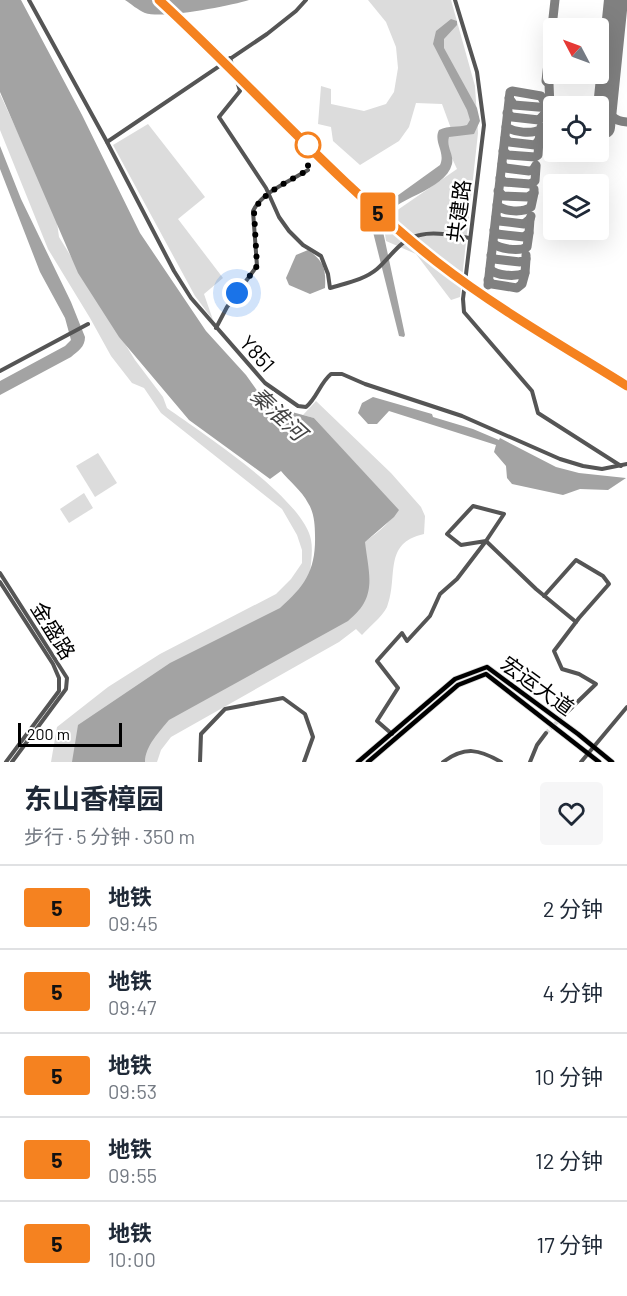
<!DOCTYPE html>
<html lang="zh">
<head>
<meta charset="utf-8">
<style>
	body { margin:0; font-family:Barlow,"Noto Sans SC",sans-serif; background:#f6f6f7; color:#1f2937; height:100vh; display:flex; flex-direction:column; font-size:22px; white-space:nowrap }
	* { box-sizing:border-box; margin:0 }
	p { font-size:20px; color:#747a83 }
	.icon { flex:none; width:33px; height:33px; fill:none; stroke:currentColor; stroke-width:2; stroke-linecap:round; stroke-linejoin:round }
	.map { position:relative; height:762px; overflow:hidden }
	.drawer { display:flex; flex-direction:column; background:#fff; flex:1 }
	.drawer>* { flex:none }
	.badge { padding:0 12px; border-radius:4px; font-size:21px; line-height:39px }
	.needle { width:39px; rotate:311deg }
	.fabs { position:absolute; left:543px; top:18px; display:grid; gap:12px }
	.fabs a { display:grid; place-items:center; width:66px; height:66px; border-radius:6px; background:#fff; box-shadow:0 6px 24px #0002; font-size:30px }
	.scale { position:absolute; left:18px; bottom:15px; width:104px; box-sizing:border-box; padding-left:6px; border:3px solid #000; border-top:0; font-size:16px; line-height:21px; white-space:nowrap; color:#000; -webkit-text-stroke:4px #fff; paint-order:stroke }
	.you { position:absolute; width:30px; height:30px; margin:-15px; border:4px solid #fff; border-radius:50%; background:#1a73e8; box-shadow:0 0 0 9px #1a73e833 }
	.map>.badge { position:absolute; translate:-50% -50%; box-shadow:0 0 0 3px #fff }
	.round { display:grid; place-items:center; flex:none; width:63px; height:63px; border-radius:6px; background:#f6f6f7 }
	.head { display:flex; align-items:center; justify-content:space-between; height:102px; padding:0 24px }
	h1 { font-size:28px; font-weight:700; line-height:45px }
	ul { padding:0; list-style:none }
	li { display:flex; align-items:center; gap:18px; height:84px; padding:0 24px; border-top:2px solid #e0e1e3 }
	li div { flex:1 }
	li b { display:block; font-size:22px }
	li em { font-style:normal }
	li .badge { min-width:66px; font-weight:700; text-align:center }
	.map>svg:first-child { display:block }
	.green { fill:#dcdcdc }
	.water { fill:#a3a3a3 }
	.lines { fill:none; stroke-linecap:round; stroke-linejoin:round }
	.taxiway { stroke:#808080; stroke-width:9 }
	.runway { stroke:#808080; stroke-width:24 }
	.minor-tunnel { stroke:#d9d9d9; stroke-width:4; stroke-dasharray:4 2; stroke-linecap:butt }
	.major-casing { stroke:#dbdbdb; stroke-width:6 }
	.minor { stroke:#555; stroke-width:4 }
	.major { stroke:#000; stroke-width:4.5 }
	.line-casing { stroke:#fff; stroke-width:14 }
	.line { stroke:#f58220; stroke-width:9 }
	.walk { stroke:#000; stroke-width:6; stroke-dasharray:0 10.8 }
	.stop-dot { fill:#fff; stroke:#f58220; stroke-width:3 }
	.labels { text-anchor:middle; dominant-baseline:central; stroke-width:5; stroke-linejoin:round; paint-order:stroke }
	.street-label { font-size:21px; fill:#000; stroke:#fff }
	.water-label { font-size:22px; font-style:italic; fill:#444; stroke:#fff }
</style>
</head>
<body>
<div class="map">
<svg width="627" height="762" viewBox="0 0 627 762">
	<rect width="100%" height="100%" fill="#fff"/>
	<!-- green -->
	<g class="green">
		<path d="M368,0h83l24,86 3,47 -18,164 -9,3 -35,-46 -30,-13 -3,-21 74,-51 -13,-28 9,-7 -11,-30 -26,-1 -7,24 -10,14 -39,24 -27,-24 -2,-14 -13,-3 3,-38 10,3v15l33,7 22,-7 8,-12 4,-24 -2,-21 -10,-25z"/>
		<path d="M0,94l56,121 3,22 76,123 28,37 4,11c35,25 137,91 144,132 2,10 0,23 -1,33 31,-18 68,-33 88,-63l-84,-92 -11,-3 13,-14 75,72 30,34 4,9 -1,18c-42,9 -25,43 -37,73 -5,10 -18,20 -25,28l-6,-6 -17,13 -168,95 -10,13 -4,12h-106l6,-35 51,-40 52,-33 116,-60 15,-15 11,-16v-13l-5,-15 -15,-26 -121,-96 -17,-25 -12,-5 -21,-27 -21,-38 -42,-69 -48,-119z"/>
		<path d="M148,124l57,73 -27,22 45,59 -19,16 9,26 -18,-24 -82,-151z"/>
		<path d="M98,453l19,30 -22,14 -19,-31z"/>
		<path d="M84,493l9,15 -24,15 -9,-14z"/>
	</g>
	<!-- water -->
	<g class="water">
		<path d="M0,0h21l61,115 58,118 66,98 40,44 15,21 31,16 22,6 85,92 -5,7 -29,25c4,34 13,55 -17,79l-179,99c-9,11 -24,26 -24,42h-73l6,-37 92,-62 110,-55c25,-22 36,-38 35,-73 0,-10 -1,-23 -7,-32 -6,-12 -19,-22 -27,-32l-11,8 -81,-59 -70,-83 -41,-64 -78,-181z"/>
		<path d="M125,0h124c-19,6 -86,19 -104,13 -7,-3 -14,-9 -20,-13z"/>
		<path d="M451,19l6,2v4l-13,14v9l33,60 3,13 -6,13 -25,3c-3,10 5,17 3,27 -7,28 -60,33 -71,58l24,113 -1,2 -5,-1 -26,-104c0,-15 1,-25 17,-31l50,-36c6,-13 -7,-23 -1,-35 10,-5 19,-2 28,-5l3,-5 -3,-10 -34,-66 3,-13z"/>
		<path d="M0,146l21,53 50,103 14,35c0,10 -7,14 -14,20l-71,38v-14l65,-35 6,-6 -6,-22 -25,-46 -40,-103z"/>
		<path d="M308,250c16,11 18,19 17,38l-15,6 -21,-9 -3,-7 10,-23z"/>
		<path d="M373,397l59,17 1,3 40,12 26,11 1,-2 56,29 23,6 47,5 -18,12 -28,-1 -17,6 -51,-11 -5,-6 -1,-12 -12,-14 2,-7 -107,-34 -12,13h-9l-10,-11 4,-10z"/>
	</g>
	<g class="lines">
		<!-- taxiway -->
		<g class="taxiway">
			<path d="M509,98l5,7 36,3"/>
			<path d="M606,103c4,13 7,18 21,19"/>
			<path d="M550,107l-1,-23 -3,-3 9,-81"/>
			<path d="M507,113l5,4 27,3 11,-12"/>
			<path d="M506,127c8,5 26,8 35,2v-2"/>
			<path d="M505,138l4,4 26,3 4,-5 2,-11"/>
			<path d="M503,151l5,4 27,2 3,-2 1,-15"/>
			<path d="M502,164l3,4 24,3 4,-1 3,-5"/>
			<path d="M500,178l4,4 26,2 5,-3 1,-14"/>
			<path d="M498,191l5,5 25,1 6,-4v-4"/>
			<path d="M497,205c7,7 26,8 34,2l3,-14"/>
			<path d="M496,217l3,4 25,3 6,-5 1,-3"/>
			<path d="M494,230l3,4 27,3 5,-4 1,-14"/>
			<path d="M493,243c6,6 26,9 34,4l2,-14"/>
			<path d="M491,255l3,4 26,3 6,-3v-4"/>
			<path d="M490,269c6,7 26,8 35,4l1,-14"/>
			<path d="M488,280l4,4 25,4 5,-4 3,-11"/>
			<path d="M488,285l22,-193 2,-1 29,5 5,9 8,4"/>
		</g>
		<!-- runway -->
		<path class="runway" d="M603,127l13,-127"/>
		<!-- minor-tunnel -->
		<path class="minor-tunnel" d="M546,733l19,-19"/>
		<defs>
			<g id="major">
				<path d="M358,762l97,-83 32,-12 91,67 34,28"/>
				<path d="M368,762l90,-77 28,-11 113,88"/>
			</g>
		</defs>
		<!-- major casing -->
		<use href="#major" class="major-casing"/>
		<!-- minor -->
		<g class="minor">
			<path d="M29,0l78,142 67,129 17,27 74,85 33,23 8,1c11,-9 14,-24 25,-33h11l23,10 97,32 98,43 23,7 19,3 25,-5"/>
			<path d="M455,0l22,72 7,53 -21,174 1,13 68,79 6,22 83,53"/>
			<path d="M230,58l10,33 -21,26 47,71 13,29 10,14 14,14 18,11 7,18 2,14c16,-5 34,-8 47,-19 14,-12 23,-30 43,-34 16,-4 34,1 50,3"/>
			<path d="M107,142l160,-108 29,-23 10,-11"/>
			<path d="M216,328l11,-21 30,-41 -4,-55c9,-19 37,-30 55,-41"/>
			<path d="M0,371l88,-47"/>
			<path d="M486,541l50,48 40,33"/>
			<path d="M0,573l67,105 -1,11 -54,73"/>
			<path d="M0,582l53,82 6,14v13l-53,71"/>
			<path d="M544,596l32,-36 27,16 6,8 -30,34 -25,33 8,18 17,5 17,10 -31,30"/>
			<path d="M392,734l-15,-13 21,-33 -21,-27 25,-28 5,8 23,-25 10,-22 17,-15 29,-38 18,-27 -31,-8 -26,28 14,11 25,-4"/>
			<path d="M200,762l1,-28 24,-25 58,-11 22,16 8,23 -9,25"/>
			<path d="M443,762c22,-16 36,-13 58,0"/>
			<path d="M530,762l7,-17 9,-12"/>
			<path d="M581,762l46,-55"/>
		</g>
		<!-- major -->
		<use href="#major" class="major"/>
	</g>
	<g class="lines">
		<defs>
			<path id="line" d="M159,0c93,86 178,183 278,262 59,46 126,84 190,124"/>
		</defs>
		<!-- line casing -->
		<use href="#line" class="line-casing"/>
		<!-- line -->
		<use href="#line" class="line"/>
		<!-- walk -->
		<path class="walk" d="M237,293l20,-27 -3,-55c8,-19 36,-30 54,-41v-25"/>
	</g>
	<!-- markers -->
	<circle class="stop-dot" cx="308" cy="145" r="12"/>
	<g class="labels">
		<!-- street labels -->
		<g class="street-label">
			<text transform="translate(458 211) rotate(-83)">共建路</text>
			<text transform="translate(258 353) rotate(48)">Y851</text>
			<text transform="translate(54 630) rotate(58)">金盛路</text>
			<text transform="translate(538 685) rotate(36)">宏运大道</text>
		</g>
		<!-- water labels -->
		<g class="water-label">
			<text transform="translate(279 413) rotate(43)">秦淮河</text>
		</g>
	</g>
</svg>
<div class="fabs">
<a><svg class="needle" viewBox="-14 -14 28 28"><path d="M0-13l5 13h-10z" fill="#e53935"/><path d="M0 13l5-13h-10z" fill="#747a83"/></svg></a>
<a><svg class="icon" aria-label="locate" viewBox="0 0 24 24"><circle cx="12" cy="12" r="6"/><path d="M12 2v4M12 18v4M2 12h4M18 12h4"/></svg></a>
<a><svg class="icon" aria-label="layers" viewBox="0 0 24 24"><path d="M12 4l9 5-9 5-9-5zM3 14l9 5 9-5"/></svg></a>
</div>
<div class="scale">200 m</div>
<div class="you" style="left:237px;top:293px"></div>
<b class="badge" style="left:378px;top:212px;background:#f58220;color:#111">5</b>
</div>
<section class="drawer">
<div class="head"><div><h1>东山香樟园</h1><p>步行 · 5 分钟 · 350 m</p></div><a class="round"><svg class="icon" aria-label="heart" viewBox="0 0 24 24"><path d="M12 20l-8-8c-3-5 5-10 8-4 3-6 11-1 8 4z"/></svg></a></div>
<ul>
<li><span class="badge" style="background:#f58220;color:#111">5</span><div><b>地铁</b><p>09:45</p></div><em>2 分钟</em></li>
<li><span class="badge" style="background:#f58220;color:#111">5</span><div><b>地铁</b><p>09:47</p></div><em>4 分钟</em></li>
<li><span class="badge" style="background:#f58220;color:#111">5</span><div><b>地铁</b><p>09:53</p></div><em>10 分钟</em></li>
<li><span class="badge" style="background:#f58220;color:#111">5</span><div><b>地铁</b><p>09:55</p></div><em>12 分钟</em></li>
<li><span class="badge" style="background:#f58220;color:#111">5</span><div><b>地铁</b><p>10:00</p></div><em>17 分钟</em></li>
</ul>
</section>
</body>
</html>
